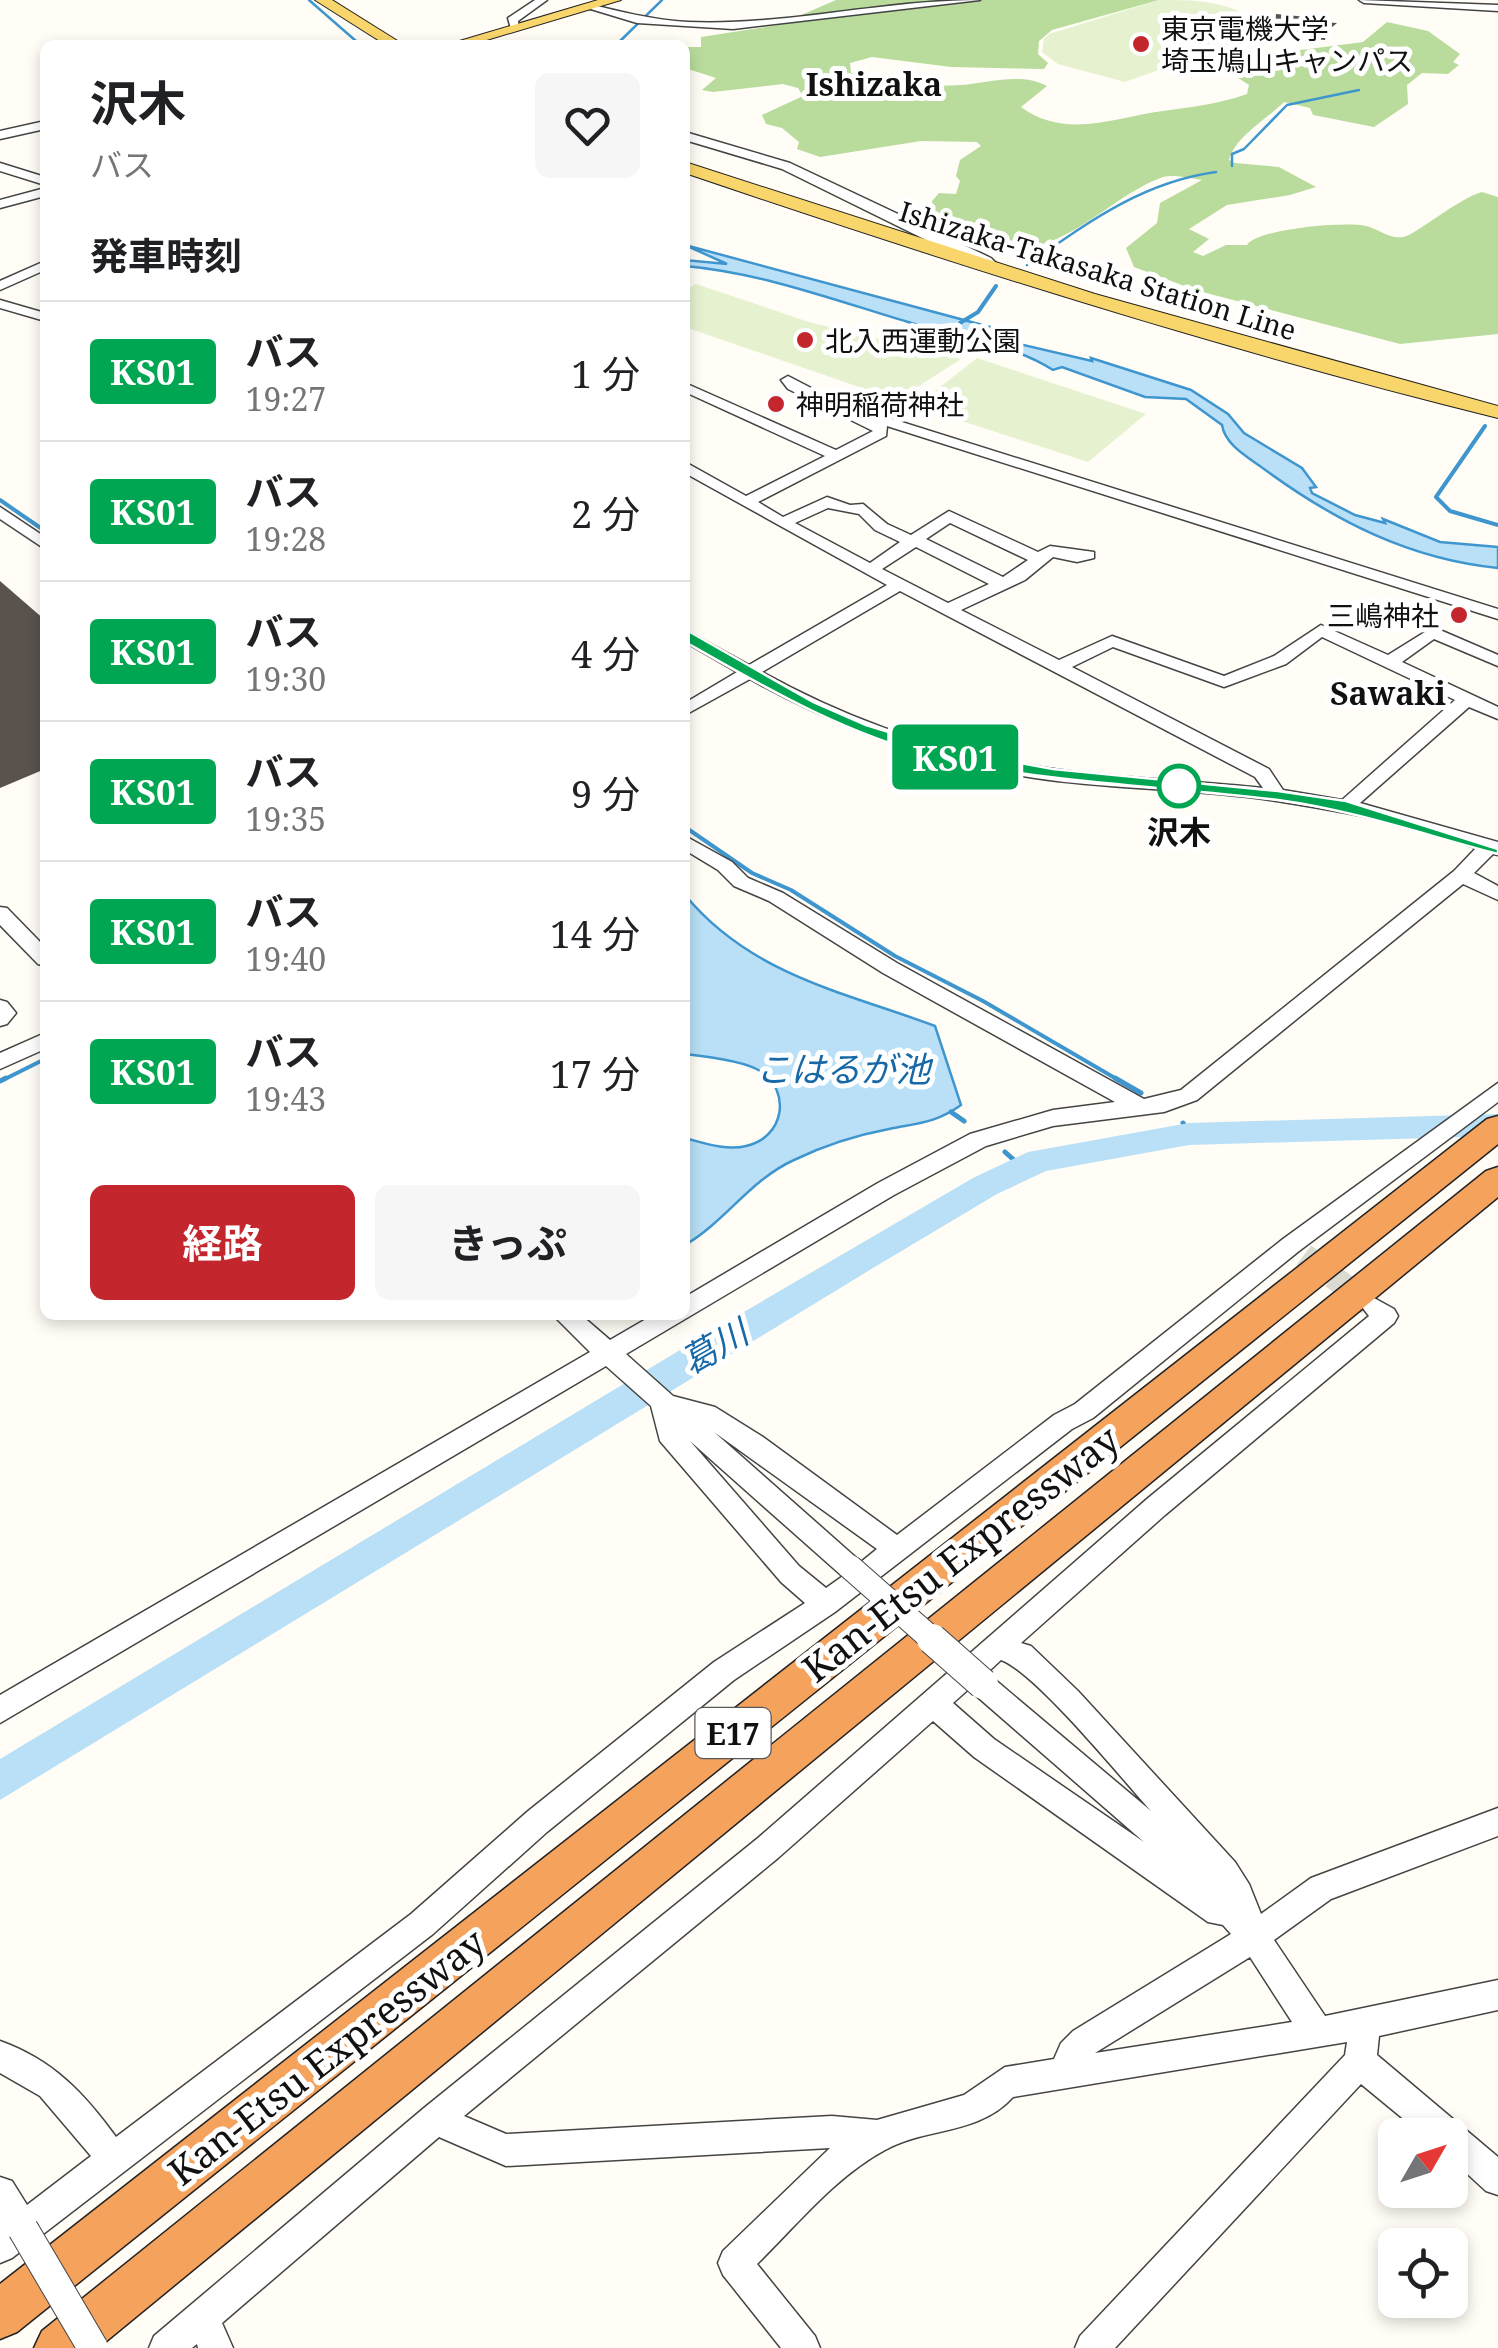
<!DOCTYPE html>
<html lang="ja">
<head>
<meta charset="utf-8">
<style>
	body { margin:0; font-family:"Noto Serif","Noto Sans JP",serif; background:#f6f6f6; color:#202124; height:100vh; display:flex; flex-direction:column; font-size:38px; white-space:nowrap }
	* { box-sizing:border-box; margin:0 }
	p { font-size:32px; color:#757577 }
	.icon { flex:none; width:55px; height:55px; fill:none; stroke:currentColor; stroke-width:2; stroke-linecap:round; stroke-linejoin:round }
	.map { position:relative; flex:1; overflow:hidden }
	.details { position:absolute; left:40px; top:40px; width:650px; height:1280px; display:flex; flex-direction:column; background:#fff; border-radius:15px; box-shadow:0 5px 15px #0003 }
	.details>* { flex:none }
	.badge { padding:0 20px; border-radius:8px; font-size:35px; line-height:65px }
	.needle { width:65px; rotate:51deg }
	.fabs { position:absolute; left:1378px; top:2118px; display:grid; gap:20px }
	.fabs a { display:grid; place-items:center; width:90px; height:90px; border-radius:15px; background:#fff; box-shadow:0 5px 15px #0003; font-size:50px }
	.map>.badge { position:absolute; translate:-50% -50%; box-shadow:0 0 0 5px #fff }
	h2 { padding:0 50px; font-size:38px; line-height:90px }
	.round { display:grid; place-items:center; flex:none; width:105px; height:105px; border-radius:15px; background:#f6f6f6 }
	.head { display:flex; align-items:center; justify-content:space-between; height:170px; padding:0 50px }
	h1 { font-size:48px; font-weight:700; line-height:75px }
	.cta { display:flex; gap:20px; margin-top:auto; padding:20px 50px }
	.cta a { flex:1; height:115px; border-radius:15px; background:#c4262e; color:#fff; font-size:40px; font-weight:700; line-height:115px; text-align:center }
	.cta a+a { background:#f6f6f6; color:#202124 }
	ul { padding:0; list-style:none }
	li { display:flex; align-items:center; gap:30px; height:140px; padding:0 50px; border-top:2px solid #e0e0e0 }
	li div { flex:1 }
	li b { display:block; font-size:38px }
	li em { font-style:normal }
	li .badge { min-width:110px; font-weight:700; text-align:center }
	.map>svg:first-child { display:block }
	.forest { fill:#b9dc9c }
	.pitch { fill:#e6f2cf }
	.water { fill:#b9e0f7; stroke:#3f96cf; stroke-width:2.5 }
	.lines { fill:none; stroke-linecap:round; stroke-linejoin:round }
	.stream-far2 { stroke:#3f96cf; stroke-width:2.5 }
	.stream-far1 { stroke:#3f96cf; stroke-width:4 }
	.stream { stroke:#3f96cf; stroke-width:5 }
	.river { fill:#b9e0f7; fill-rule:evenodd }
	.building { fill:#5a524d }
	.minor-tunnel { stroke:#dbdad3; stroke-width:24; stroke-dasharray:24 12; stroke-linecap:butt }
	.minor-casing { stroke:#444; stroke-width:3 }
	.major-casing { stroke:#222; stroke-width:2 }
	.highway-casing { stroke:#222; stroke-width:3 }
	.minor { fill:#fff; fill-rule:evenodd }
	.major { fill:#f9d66b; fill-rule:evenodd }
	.highway { fill:#f5a25d; fill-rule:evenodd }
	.minor-bridge-far1-casing { stroke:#444; stroke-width:26; stroke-linecap:butt }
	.minor-bridge-casing { stroke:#444; stroke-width:32; stroke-linecap:butt }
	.minor-bridge-far1 { stroke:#fff; stroke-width:24 }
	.minor-bridge { stroke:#fff; stroke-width:30 }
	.line { fill:#00a651; stroke:#fff; stroke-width:2.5 }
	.poi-dot { fill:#c4262e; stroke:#fff; stroke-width:4 }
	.stop-dot { fill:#fff; stroke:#00a651; stroke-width:5 }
	.labels { text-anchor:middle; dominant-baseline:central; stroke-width:10; stroke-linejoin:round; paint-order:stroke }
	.far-poi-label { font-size:28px; fill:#111; stroke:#fff; text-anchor:start }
	.far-street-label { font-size:28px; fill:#111; stroke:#fff }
	.shield { fill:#fff; stroke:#585858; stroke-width:2.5 }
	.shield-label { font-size:30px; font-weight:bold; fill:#111 }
	.far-quarter-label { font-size:32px; font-weight:bold; fill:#111; stroke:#fff }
	.stop-label { font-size:32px; font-weight:bold; fill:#111; stroke:#fff }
	.water-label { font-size:35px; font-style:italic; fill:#1768a6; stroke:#fff }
	.near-street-label { font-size:38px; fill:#111; stroke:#fff }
</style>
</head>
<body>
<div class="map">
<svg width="1498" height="2348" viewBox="0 0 1498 2348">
	<rect width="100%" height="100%" fill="#fffdf5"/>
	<!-- forest -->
	<path class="forest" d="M836,0h323l-107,30 -13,11 -1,13 10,9 -4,6 -93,-2 -79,-10 -22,6 1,10c33,12 76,14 110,12 27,-2 61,-13 86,1l-26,21c44,33 96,10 142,4 29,-4 56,-7 84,-17l2,-9 -26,-17 47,-14 93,-12 24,-20 41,9 32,23 -7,8 6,3 -11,9 -26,-1 -15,12 1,19 -34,23 -61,-12 -3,-7 -26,-6c-17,17 -49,35 -55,58l6,3 44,4 37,20 -26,8 -63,10 -38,24 20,10 -16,13 10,4 23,-11h21c9,-16 99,-24 119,-19 13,3 23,13 37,11 11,-1 56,-39 79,-45l16,5v137l-98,10 -205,-54 -61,-23 -8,-19 31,-25 3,-20 42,-23c-11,-2 -28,-6 -39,-3 -60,21 -115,100 -183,59l-21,7 -46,-20 20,-17 -1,-5 7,-8 17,1 4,-13 -4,-5 4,-16 21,-14 -4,-4 -56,-1 -101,16 -23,-8 2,-7 -17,-14 -16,-4 -4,-9 41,-19 -5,-8 -15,-4 -70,8 -11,-2 14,-12 -31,-10v-21h16v-10l77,-12z"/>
	<!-- pitch -->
	<g class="pitch">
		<path d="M1159,0c33,0 66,0 93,19l4,16 -131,47 -67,-18 -16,-12 2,-13 5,-5z"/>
		<path d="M696,284l113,38 152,37 -64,41 -212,-73v-37z"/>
		<path d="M977,358l169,56 -58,48 -172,-56z"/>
	</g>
	<!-- water -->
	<g class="water">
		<path d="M685,245l316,85 14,13 77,18 -1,-3 100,32 37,24 16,19 58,35 14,19 -6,1 2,5 43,22 30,8 -2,-4 57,23 58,5v21c-89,-9 -163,-47 -234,-99 -16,-12 -39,-24 -42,-44l-36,-26 -41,-2 -83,-30 -9,3c-45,-28 -96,-33 -145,-48 -74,-22 -146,-49 -223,-56v-6l42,4z"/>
		<path d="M685,895c66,80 159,97 250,131l26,79c-25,18 -43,18 -72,24 -32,6 -66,17 -95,31 -44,20 -68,61 -109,85v-107c19,5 41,13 61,8 38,-8 46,-55 14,-75 -15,-10 -57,-15 -75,-17z"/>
	</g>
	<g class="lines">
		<!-- stream-far2 -->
		<g class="stream-far2">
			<path d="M309,0l47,41 -10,4"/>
			<path d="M616,45l46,-45"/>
			<path d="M1232,166v-12l12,-5 43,-44 72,-15"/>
			<path d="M1027,265c60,-42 115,-83 189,-93"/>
		</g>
		<!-- stream-far1 -->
		<g class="stream-far1">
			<path d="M960,323l18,-11 18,-26"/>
			<path d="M1485,426l-49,71 14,14 48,14"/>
			<path d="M0,500l45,31"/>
			<path d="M685,827l67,46 39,17 104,66 88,45 137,80"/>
			<path d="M1,1081l44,-22"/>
		</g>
		<!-- stream -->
		<g class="stream">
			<path d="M1115,1078l26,15"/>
			<path d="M0,1081l6,-3"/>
			<path d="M951,1112l13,9"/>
			<path d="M1183,1123l6,11"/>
			<path d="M1005,1152l18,16"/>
		</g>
		<!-- river -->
		<path class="river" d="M1498,1114v22l-309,9 -143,26 -49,23 -124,74 -873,532v-41l725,-436 248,-145 55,-26 161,-29z"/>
	</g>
	<!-- building -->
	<g class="building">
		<path d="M1276,14l31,3v4l30,2 -11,9 -1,8 -44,-4 1,-8h-7z"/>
		<path d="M0,581l45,39v149l-45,19z"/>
	</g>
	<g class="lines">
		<!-- minor-tunnel -->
		<path class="minor-tunnel" d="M1304,1255l65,49"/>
		<defs>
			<g id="minor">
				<path d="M535,0h12l-29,21 1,8h-8l-3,-11z"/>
				<path d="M980,0l-247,29 -96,-6 -53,-16 5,-3c33,8 65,16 99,18 98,4 194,-22 292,-22z"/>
				<path d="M1359,0l139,5v6l-134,-8z"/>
				<path d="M45,121v8l-45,10v-8z"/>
				<path d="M685,132l105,31 201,95 10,10 -12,3 -207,-102 -97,-29z"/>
				<path d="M0,163l45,14v8l-45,-14z"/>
				<path d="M45,188v8l-45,12v-8z"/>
				<path d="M45,261v9l-45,20v-9z"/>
				<path d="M0,300l45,13v8l-45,-13z"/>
				<path d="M788,376l50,26 660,207v10l-611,-193 -1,10 -128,66 25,15 44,-20 23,8 13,-1 24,20 24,11 38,-24 89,41 12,-6 44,6v6l-17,4 -24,-5 -28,23 -64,30 98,50 53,-24 112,40 50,-20 47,-31 67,30 45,-28 65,28v11l-64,-27 -32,23 96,45v12l-29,-12 -109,96 138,39v13l-5,-1 -19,19 24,13v14l-35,-16 -266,216 -33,12 -111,14 -67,20 -92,49 -268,159 47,42 42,11 48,30 134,98 157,-120 21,-11 208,-165 215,-156v19l-199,149 -206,167 -21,11 -237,183 -101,68 -187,152 -114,102 -421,324 -12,5v-86l12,4 15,24 64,-49 -51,-60 -40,-23v-32c53,19 84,52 116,96l295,-223 116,-102 187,-150 91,-59 -24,-21 -121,-141 -9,-35 -45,-40 -606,357v-28l590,-343 -37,-37h28l29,25 43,-25h32v-18l193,-114 92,-49 83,-24 62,-8 -232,-129 -114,-72 -35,-15 -16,-16 -33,-20v-14l47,26 16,16 35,15 114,70 247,136 37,-9 273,-219 22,-23c-67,-25 -136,-37 -206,-48 -78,-12 -157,-10 -235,-22 -100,-16 -196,-49 -285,-99l-65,36v-12l52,-31 -52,-30v-12l64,35 138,-80 -202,-112v-11l61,34 79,-40 -140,-64v-9l151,67 37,-19 -85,-42 -7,-9zM828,508l31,6 16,16 25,12 -30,21 -75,-40zM950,523l78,37 -25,17 -77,-38zM916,547l73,37 -41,19 -66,-34zM900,591l355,186 8,11c-86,-9 -173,-10 -258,-27 -85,-16 -167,-47 -243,-89zM1322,637l133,63 -113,100 -59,-10 -14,-21 -197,-102 41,-20 111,40 62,-23zM714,1432l163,117 -16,13zM690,1441l151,134 2,1 -17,12 -27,-22z"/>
				<path d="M0,507l45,30v12l-45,-30z"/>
				<path d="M0,907l7,1 38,39v19l-7,-2 -38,-39z"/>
				<path d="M0,1000l7,2 9,11 -9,11 -7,2z"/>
				<path d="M45,1033v16l-45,20v-16z"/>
				<path d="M1374,1298l20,11 4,7 -4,7 -229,192 -144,128 10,3 47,45 157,171 14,22 12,30 50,-36 187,-70v28l-167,63 -57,41 51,76 173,-36v30l-119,26 -2,19 121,102v38l-12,-4 -36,-33v-23h-27l-62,-51 -246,264h-40l5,-12 265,-281 2,-13 -334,55c-34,38 -87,30 -128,53 -50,27 -88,75 -128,114l58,72 5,12h-39l-58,-73 -5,-12 5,-12 107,-103 -324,18 -67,-29 -217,186 11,25h-35l-1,-4 -5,4h-43l5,-12 270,-228 334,-270 389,-339 222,-183 -7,-9 4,-7zM1001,1660c34,12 121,119 150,151l-164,-138zM971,1687l2,6 171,149 -150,-103 -41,-36zM933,1721l41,36 234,165 15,3 8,9 -158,97 -12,12 -7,16 -49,8 -41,28 -87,25 -45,-4 -326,18 -42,-18 314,-258zM1250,1957l42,65 -197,31z"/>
			</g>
			<g id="major">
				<path d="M315,0h17l72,45h-18z"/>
				<path d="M598,0h23l-151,45h-24z"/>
				<path d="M685,162l410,132 403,112v12c-275,-68 -545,-154 -813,-245z"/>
			</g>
			<g id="highway">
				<path d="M1498,1116v28l-1481,1188 -17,7v-55l1487,-1165z"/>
				<path d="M1498,1167v30l-1400,1151h-64l8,-17 1444,-1160z"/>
			</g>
		</defs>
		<!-- minor casing -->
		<use href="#minor" class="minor-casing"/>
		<!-- major casing -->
		<use href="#major" class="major-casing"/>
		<!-- highway casing -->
		<use href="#highway" class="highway-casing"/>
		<!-- minor -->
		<use href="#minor" class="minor"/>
		<!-- major -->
		<use href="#major" class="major"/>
		<!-- highway -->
		<use href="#highway" class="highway"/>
		<defs>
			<path id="minor-bridge-far1" d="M850,1567l85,75"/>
			<g id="minor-bridge">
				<path d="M932,1639l51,45"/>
				<path d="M23,2229l70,119"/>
			</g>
		</defs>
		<!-- minor-bridge-far1 casing -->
		<use href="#minor-bridge-far1" class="minor-bridge-far1-casing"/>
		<!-- minor-bridge casing -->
		<use href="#minor-bridge" class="minor-bridge-casing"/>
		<!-- minor-bridge-far1 -->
		<use href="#minor-bridge-far1" class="minor-bridge-far1"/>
		<!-- minor-bridge -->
		<use href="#minor-bridge" class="minor-bridge"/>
	</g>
	<!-- line -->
	<path class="line" d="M680,632h10l123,70 53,23 78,24 109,20 225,22 68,10 152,48v5c-73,-19 -145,-44 -220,-54 -113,-14 -227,-16 -338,-42 -95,-23 -176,-71 -260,-119z"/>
	<!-- markers -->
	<g class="poi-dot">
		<circle cx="1141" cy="44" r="10"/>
		<circle cx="805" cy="340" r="10"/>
		<circle cx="776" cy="404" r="10"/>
		<circle cx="1459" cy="615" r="10"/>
	</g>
	<circle class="stop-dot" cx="1179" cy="786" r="20"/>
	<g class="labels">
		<!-- far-poi labels -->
		<g class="far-poi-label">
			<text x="1161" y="28">東京電機大学<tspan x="1161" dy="32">埼玉鳩山キャンパス</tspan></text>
			<text x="825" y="340">北入西運動公園</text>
			<text x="796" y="404">神明稲荷神社</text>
			<text x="1439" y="615" text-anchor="end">三嶋神社</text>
		</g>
		<!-- far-street labels -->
		<g class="far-street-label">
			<text transform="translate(1098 270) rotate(17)">Ishizaka-Takasaka Station Line</text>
		</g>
		<!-- shield labels -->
		<rect class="shield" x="695.5" y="1708" width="75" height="50" rx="8"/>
		<g class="shield-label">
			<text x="733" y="1733">E17</text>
		</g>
		<!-- far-quarter labels -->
		<g class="far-quarter-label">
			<text x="874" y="83">Ishizaka</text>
			<text x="1388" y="692">Sawaki</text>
		</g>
		<!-- stop labels -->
		<g class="stop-label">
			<text x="1179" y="831">沢木</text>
		</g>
		<!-- water labels -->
		<g class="water-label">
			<text x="843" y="1068">こはるが池</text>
			<text transform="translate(714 1346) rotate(-30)">葛川</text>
		</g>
		<!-- near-street labels -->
		<g class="near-street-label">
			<text transform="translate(960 1553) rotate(-38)">Kan-Etsu Expressway</text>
			<text transform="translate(326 2056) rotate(-38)">Kan-Etsu Expressway</text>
		</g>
	</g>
</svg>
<div class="fabs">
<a><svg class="needle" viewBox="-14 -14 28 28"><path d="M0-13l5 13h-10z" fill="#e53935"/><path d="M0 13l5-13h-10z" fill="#757577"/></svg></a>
<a><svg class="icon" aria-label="locate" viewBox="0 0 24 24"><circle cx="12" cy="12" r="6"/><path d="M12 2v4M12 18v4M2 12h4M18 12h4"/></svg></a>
</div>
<b class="badge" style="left:955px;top:757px;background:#00a651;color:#fff">KS01</b>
<section class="details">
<div class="head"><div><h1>沢木</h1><p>バス</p></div><a class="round"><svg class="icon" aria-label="heart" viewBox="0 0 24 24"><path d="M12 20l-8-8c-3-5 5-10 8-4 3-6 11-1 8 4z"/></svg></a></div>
<h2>発車時刻</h2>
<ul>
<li><span class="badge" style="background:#00a651;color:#fff">KS01</span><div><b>バス</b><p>19:27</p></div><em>1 分</em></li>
<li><span class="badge" style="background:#00a651;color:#fff">KS01</span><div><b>バス</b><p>19:28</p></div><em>2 分</em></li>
<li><span class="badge" style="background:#00a651;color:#fff">KS01</span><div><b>バス</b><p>19:30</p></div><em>4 分</em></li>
<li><span class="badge" style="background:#00a651;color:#fff">KS01</span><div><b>バス</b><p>19:35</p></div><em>9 分</em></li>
<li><span class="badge" style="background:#00a651;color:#fff">KS01</span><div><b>バス</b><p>19:40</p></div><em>14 分</em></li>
<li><span class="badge" style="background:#00a651;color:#fff">KS01</span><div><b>バス</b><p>19:43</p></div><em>17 分</em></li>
</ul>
<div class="cta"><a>経路</a><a>きっぷ</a></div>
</section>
</div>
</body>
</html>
